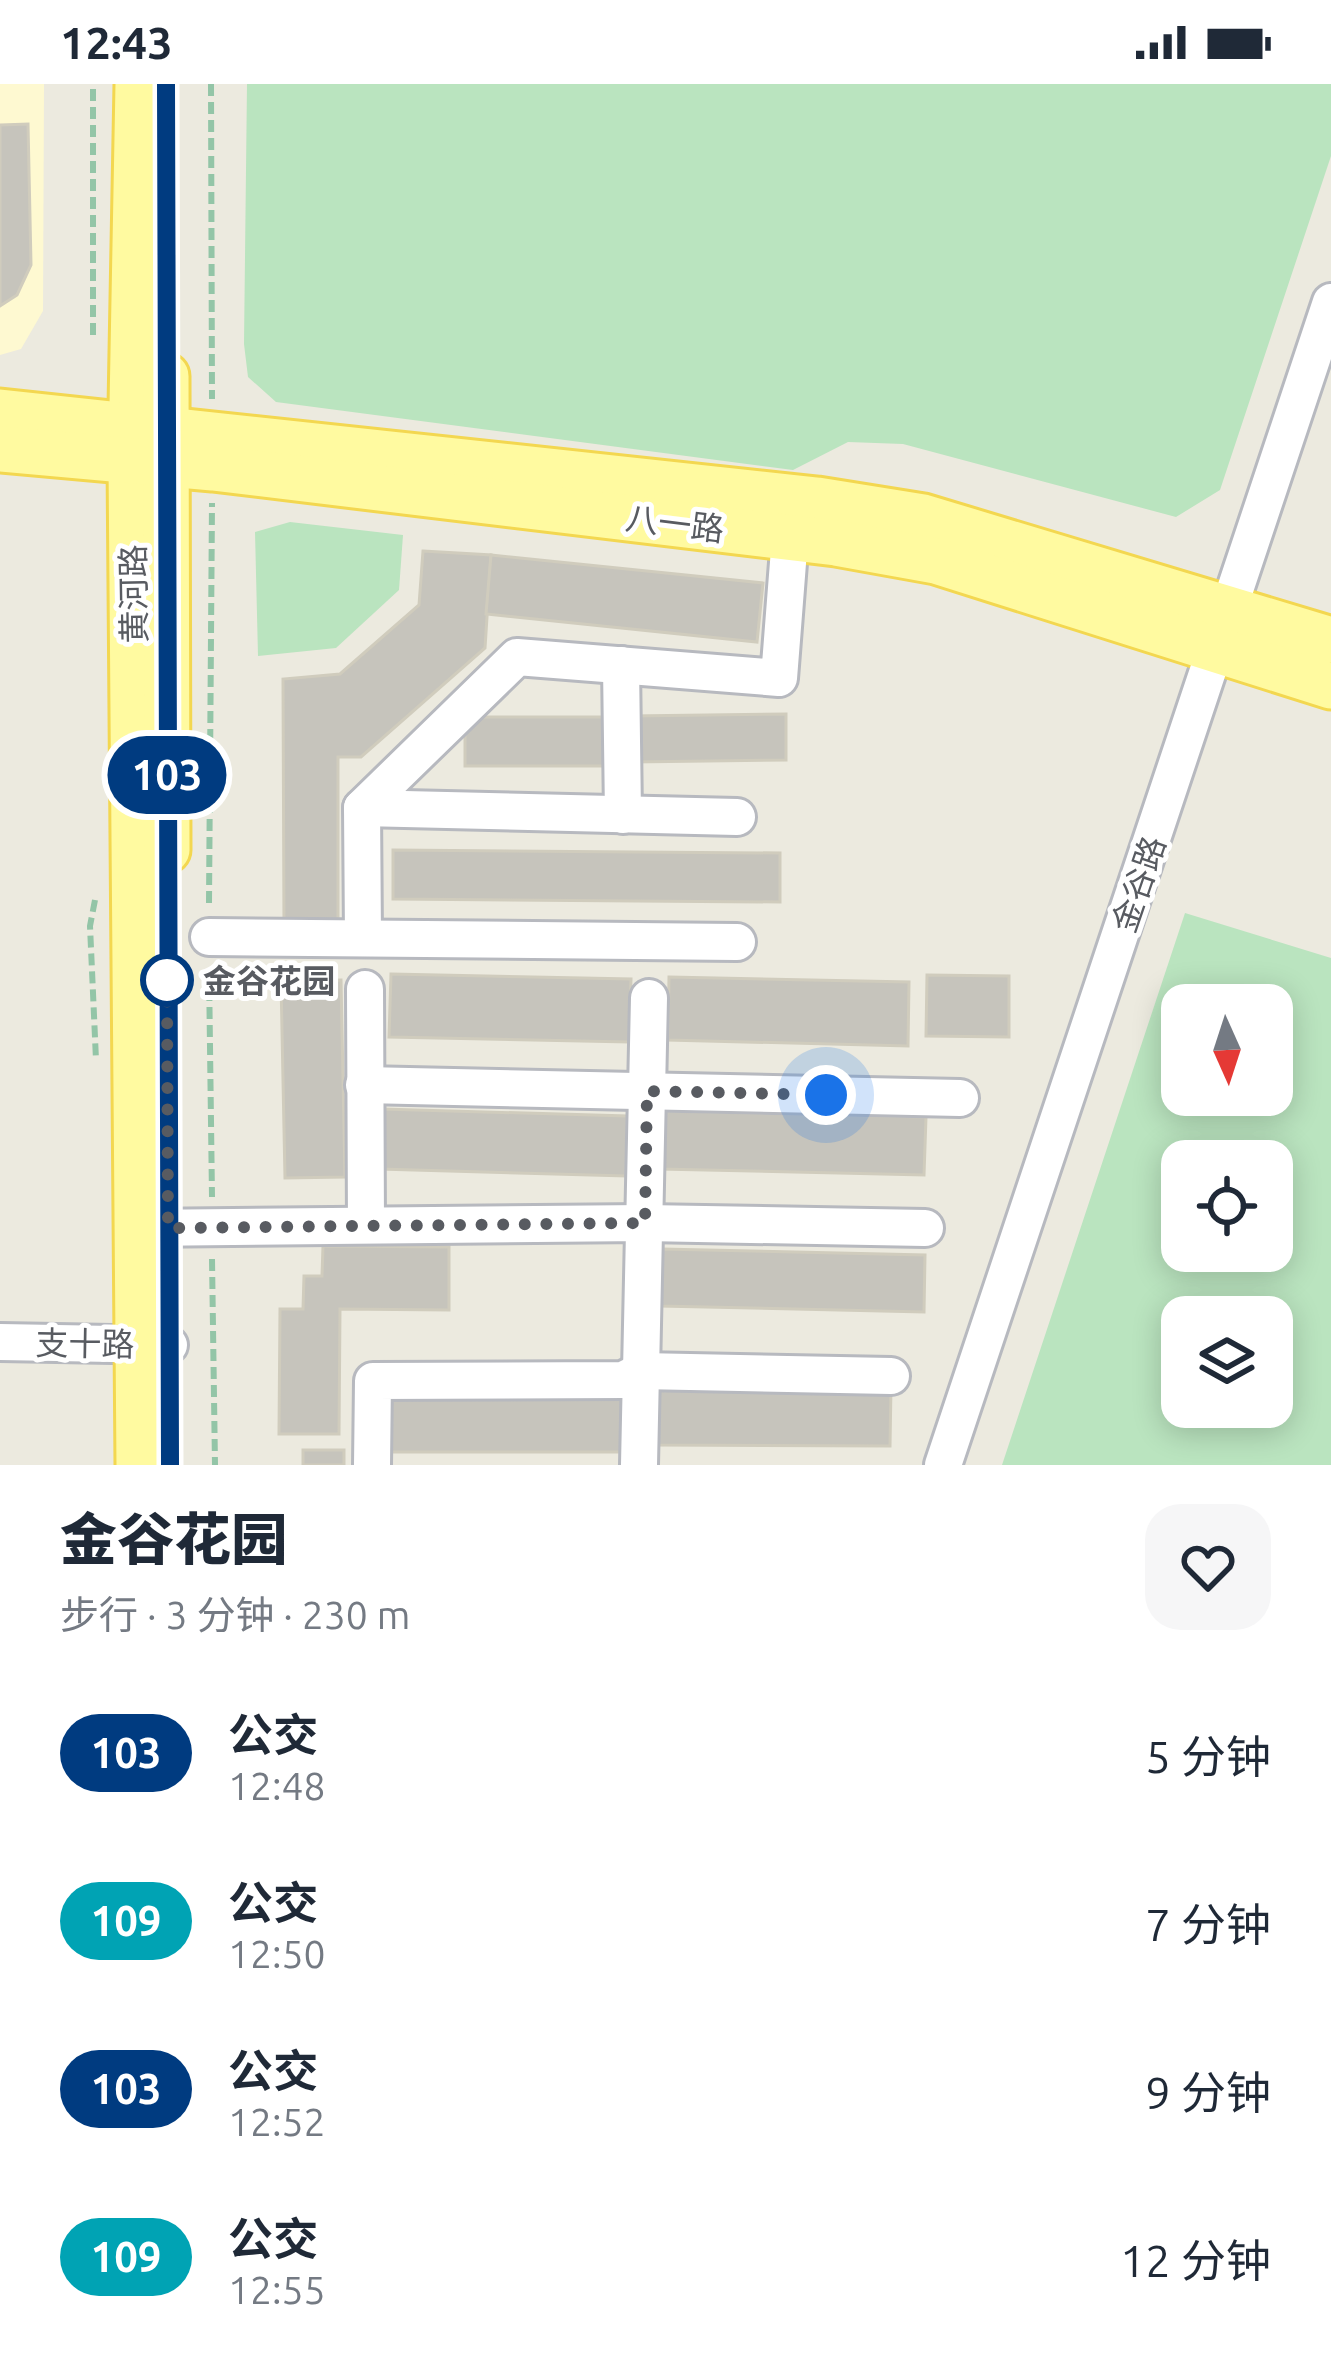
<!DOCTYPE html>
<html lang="zh">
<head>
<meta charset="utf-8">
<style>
	body { margin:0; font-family:Ubuntu,"Noto Sans SC",sans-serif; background:#f6f6f7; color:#1f2937; height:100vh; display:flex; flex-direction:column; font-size:45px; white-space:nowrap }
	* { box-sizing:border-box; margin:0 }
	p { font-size:39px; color:#747a83 }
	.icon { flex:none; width:66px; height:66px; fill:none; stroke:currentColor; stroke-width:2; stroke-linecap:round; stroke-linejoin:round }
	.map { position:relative; height:1381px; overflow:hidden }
	.panel { display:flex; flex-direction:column; background:#fff; flex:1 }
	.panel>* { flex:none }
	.badge { padding:0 24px; border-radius:39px; font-size:42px; line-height:78px }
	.needle { width:78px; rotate:177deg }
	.fabs { position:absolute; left:1161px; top:900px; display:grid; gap:24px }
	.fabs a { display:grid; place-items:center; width:132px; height:132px; border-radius:24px; background:#fff; box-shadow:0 6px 30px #0003; font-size:60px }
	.you { position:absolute; width:60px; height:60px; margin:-30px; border:9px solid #fff; border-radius:50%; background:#1a73e8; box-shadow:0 0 0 18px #1a73e833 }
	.map>.badge { position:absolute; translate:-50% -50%; box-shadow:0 0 0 6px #fff }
	.round { display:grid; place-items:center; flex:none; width:126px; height:126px; border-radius:36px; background:#f6f6f7 }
	.summary { display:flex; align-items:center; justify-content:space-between; height:204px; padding:0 60px }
	h1 { font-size:57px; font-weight:800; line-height:90px }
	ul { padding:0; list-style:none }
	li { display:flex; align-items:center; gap:36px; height:168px; padding:0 60px }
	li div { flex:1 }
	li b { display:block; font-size:45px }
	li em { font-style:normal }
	li .badge { min-width:132px; font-weight:700; text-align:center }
	.status { display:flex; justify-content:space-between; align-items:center; height:84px; padding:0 60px; background:#fff; direction:ltr }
	.status svg { height:33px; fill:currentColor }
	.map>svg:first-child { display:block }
	.commercial { fill:#fef9d1 }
	.green { fill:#bae4bf; fill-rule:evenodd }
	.building { fill:#c6c4bc; stroke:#d0ccbd; stroke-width:3 }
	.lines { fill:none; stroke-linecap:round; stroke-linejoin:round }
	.minor-casing { stroke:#b7b9bf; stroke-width:42 }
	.major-casing { stroke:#f3d750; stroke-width:51 }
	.path { stroke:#93c5a7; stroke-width:6; stroke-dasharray:12 6; stroke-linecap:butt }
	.minor { stroke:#fff; stroke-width:36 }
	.major { stroke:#fffaa0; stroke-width:45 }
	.line-casing { stroke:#fff; stroke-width:27 }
	.line { stroke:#003b80; stroke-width:18 }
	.walk { stroke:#585b61; stroke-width:12; stroke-dasharray:0 21.6 }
	.stop-dot { fill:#fff; stroke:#003b80; stroke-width:6 }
	.labels { text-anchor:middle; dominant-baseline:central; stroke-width:10; stroke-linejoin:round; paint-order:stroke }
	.street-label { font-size:33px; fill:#585b61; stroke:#fff }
	.stop-label { font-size:33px; font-weight:bold; fill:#585b61; stroke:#fff; text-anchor:start }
</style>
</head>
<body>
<div class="status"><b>12:43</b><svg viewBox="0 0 49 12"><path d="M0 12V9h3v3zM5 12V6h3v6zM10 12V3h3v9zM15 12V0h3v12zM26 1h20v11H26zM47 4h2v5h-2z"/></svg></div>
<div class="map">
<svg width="1331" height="1381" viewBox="0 0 1331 1381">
	<rect width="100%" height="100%" fill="#eceadf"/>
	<!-- commercial -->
	<path class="commercial" d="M0,0h44l-1,227 -22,38 -21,6z"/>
	<!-- green -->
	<g class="green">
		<path d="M247,0h1084v72l-111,334 -44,27 -273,-73 -55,-2 -55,28 -517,-68 -28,-25 -4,-33z"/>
		<path d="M290,438l113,13 -4,55 -63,58 -78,8 -3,-124z"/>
		<path d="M1185,829l146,45v507h-329zM1272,921v90h-90v-90zM1272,1077v90h-90v-90zM1272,1233v90h-90v-90z"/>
	</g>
	<!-- building -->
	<g class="building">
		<path d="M28,40l3,141 -14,30 -17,11v-181z"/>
		<path d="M423,467l68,4 -6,93 -124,109h-23v168h-54l-1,-246 57,-5 79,-69z"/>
		<path d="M491,471l272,28 -6,59 -271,-28z"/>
		<path d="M786,630v46l-154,2 -1,-46z"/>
		<rect x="465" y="633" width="139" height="49"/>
		<path d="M393,766l387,3v49l-387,-3z"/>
		<path d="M391,890l240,5 -2,63 -240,-5z"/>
		<path d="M927,891l82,1v61l-83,-1z"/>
		<path d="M669,893l240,5 -1,64 -240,-6z"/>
		<path d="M341,896l4,197 -60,1 -4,-197z"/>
		<path d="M382,1025l245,7 -1,60 -246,-7z"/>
		<path d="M661,1027l265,6 -2,58 -264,-6z"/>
		<path d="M323,1162l126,1v63l-109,-1 -1,125h-60l1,-125h23l1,-33h18z"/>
		<path d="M661,1165l264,6 -1,57 -264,-6z"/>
		<path d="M657,1301l234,1 -1,60 -234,-1z"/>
		<rect x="389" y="1308" width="234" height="60"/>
		<rect x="303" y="1366" width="41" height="15"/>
	</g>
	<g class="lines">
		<defs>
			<g id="minor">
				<path d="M621,581l2,150"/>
				<path d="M362,724l375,9"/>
				<path d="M209,853l528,5"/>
				<path d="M363,854l-1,-130 155,-151 262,21 11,-141"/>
				<path d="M365,905l1,236"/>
				<path d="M364,1001l596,13"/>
				<path d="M140,1144l505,-5 280,5"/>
				<path d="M0,1258l169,3"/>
				<path d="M372,1381l1,-84 250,-1 18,-9 250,5"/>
				<path d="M639,1381l10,-467"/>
				<path d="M943,1381l388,-1163"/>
			</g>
			<g id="major">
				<path d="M138,0l-7,376 8,1005"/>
				<path d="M166,292l1,474"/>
				<path d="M0,328l817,88 106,17 408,123"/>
				<path d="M0,365l213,19 623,75 100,18 395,125"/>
			</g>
		</defs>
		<!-- minor casing -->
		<use href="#minor" class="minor-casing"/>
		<!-- major casing -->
		<use href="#major" class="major-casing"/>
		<!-- path -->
		<g class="path">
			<path d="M211,0l1,315"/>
			<path d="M93,251v-251"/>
			<path d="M95,816l-5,26 6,134"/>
			<path d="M209,819l3,-400"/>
			<path d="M209,887l3,226"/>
			<path d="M212,1175l3,206"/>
		</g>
		<!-- minor -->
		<use href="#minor" class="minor"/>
		<!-- major -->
		<use href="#major" class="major"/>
	</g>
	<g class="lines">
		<defs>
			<path id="line" d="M166,0l4,1381"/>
		</defs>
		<!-- line casing -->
		<use href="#line" class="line-casing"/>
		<!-- line -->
		<use href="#line" class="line"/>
		<!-- walk -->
		<path class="walk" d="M167,896l1,248 477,-5 2,-132 179,4"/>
	</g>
	<!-- markers -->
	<circle class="stop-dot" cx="167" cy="896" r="24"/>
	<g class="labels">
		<!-- street labels -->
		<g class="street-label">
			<text transform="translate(675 439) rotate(7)">八一路</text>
			<text transform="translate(133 510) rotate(-91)">黄河路</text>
			<text transform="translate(1138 800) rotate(-71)">金谷路</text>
			<text transform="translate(85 1259) rotate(1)">支十路</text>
		</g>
		<!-- stop labels -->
		<g class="stop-label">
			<text x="203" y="896">金谷花园</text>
		</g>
	</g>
</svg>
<div class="fabs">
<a><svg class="needle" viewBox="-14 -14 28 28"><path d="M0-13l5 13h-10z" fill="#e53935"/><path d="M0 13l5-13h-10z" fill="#747a83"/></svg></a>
<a><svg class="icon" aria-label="locate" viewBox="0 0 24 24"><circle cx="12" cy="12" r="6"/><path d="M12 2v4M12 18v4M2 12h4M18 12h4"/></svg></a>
<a><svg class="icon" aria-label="layers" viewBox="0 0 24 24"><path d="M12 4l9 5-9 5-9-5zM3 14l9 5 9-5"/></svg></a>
</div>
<div class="you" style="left:826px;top:1011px"></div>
<b class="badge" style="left:167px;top:691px;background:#003b80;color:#fff">103</b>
</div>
<section class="panel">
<div class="summary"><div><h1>金谷花园</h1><p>步行 · 3 分钟 · 230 m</p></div><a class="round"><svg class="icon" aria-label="heart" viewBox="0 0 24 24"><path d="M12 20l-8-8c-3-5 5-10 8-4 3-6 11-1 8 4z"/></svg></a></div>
<ul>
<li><span class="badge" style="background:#003b80;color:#fff">103</span><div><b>公交</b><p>12:48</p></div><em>5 分钟</em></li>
<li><span class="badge" style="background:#00a3b4;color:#fff">109</span><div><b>公交</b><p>12:50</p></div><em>7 分钟</em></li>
<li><span class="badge" style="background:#003b80;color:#fff">103</span><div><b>公交</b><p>12:52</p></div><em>9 分钟</em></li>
<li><span class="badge" style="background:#00a3b4;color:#fff">109</span><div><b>公交</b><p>12:55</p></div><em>12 分钟</em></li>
</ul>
</section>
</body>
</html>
